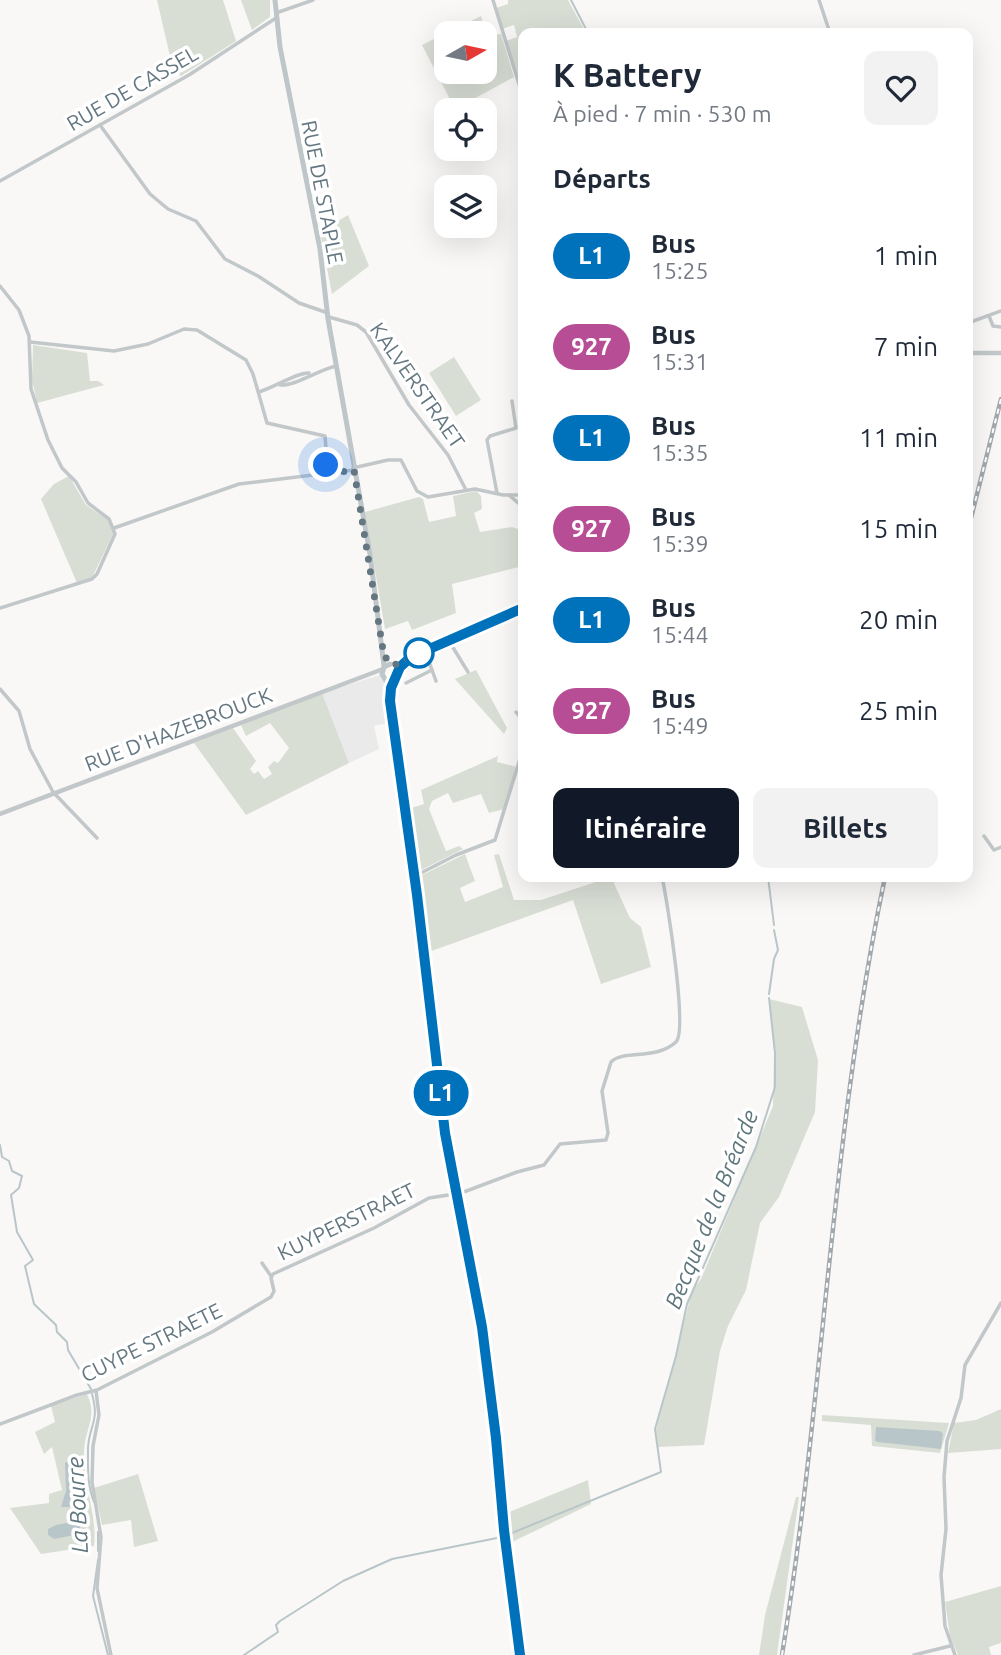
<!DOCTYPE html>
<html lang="fr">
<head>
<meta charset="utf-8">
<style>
	body { margin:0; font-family:Ubuntu,sans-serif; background:#f2f2f3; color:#1f2937; height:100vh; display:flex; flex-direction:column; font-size:26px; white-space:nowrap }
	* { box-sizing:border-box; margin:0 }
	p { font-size:23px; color:#747a83 }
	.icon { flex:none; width:38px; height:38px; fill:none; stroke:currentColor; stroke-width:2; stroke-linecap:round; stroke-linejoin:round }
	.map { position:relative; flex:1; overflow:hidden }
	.panel { position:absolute; left:518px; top:28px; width:455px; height:854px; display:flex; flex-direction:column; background:#fff; border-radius:14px; box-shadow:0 7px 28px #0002 }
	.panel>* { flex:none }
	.badge { padding:0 14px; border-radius:23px; font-size:24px; line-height:46px }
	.needle { width:46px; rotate:81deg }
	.fabs { position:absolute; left:434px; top:21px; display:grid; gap:14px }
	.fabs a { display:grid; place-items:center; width:63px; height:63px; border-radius:14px; background:#fff; box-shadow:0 7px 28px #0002; font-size:35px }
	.you { position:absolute; width:35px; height:35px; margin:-18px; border:5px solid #fff; border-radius:50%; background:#1a73e8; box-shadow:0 0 0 10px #1a73e833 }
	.map>.badge { position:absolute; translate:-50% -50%; box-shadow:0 0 0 4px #fff }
	h2 { padding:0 35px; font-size:26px; line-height:63px }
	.round { display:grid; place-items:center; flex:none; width:74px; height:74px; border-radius:14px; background:#f2f2f3 }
	.summary { display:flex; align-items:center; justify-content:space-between; height:119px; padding:0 35px }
	h1 { font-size:33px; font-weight:700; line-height:52px }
	.cta { display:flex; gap:14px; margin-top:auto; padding:14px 35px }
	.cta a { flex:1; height:80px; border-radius:14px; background:#111827; color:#fff; font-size:28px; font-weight:700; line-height:80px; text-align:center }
	.cta a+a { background:#f2f2f3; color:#1f2937 }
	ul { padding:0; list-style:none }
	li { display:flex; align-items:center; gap:21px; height:91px; padding:0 35px }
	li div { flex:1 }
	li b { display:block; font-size:26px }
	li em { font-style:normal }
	li .badge { min-width:77px; font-weight:700; text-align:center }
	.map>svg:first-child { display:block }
	.built { fill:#e9eae9 }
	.green { fill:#d9ded5 }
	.water { fill:#b9c6c9 }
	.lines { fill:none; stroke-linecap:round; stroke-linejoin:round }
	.stream { stroke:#b9c6c9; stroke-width:2 }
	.minor { stroke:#c2c7ca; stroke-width:3.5 }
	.tertiary { stroke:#c2c7ca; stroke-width:4.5 }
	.secondary { stroke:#bec6ca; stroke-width:5 }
	.rail-casing { stroke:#a1a9ae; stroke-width:4.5 }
	.rail { stroke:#fff; stroke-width:2; stroke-dasharray:5; stroke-linecap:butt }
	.line-casing { stroke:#fff; stroke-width:16 }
	.line { stroke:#0072bc; stroke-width:10 }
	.walk { stroke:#647781; stroke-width:7; stroke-dasharray:0 12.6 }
	.stop-dot { fill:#fff; stroke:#0072bc; stroke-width:3.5 }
	.labels { text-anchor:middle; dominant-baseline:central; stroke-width:7; stroke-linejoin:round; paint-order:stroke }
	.street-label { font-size:21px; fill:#647781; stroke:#fff }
	.water-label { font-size:23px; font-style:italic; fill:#5e767c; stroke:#fff }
</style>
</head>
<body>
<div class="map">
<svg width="1001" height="1655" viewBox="0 0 1001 1655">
	<rect width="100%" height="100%" fill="#f9f8f6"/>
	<!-- built -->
	<path class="built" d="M380,675l6,11 5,36 -17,4 5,23 -30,14 -27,-70z"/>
	<!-- green -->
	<g class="green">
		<path d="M157,0h66l13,41 -55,35 -8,-7z"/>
		<path d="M241,0h29v17l-18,13z"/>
		<path d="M508,0h60l18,33h-63v45l-4,1 -13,-38 11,-4 -3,-12 -12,4 -6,-21 12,-4z"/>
		<path d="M481,16l6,20 14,-2 13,43 -59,32 -33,-64 24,-12v39h39v-39h-39z"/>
		<path d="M348,215l21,51 -37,28 -12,-62z"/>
		<path d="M33,345l54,8 3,28h8l6,4 -67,18 -5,-23z"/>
		<path d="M454,357l27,43 -25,16 -27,-43z"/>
		<path d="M69,476l17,29 22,15 5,14 -21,44 -15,5 -36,-84 13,-15z"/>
		<path d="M476,491l5,5 1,13 -8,4 6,19 32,-5 11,4v15l-2,1 2,19 -71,18 4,29 -44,17 -4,-9 -23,8 -20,-117 54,-15 4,2 6,23 27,-6 -3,-20z"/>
		<path d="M476,670l31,58 -3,6 -49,-55z"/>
		<path d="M322,693l27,70 -103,52 -52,-72 39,-15 23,33 -6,8 4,5 4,-3 6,8 8,-5 -4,-7 6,-6 4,2 11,-15 -19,-25 -24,13 -5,-11z"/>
		<path d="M498,756l-1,6 20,5 -13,42 -15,4 -8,-19 -28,9 -5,-10 -16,8 -3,8 17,42 13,-5 4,3 -46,23 -9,-63 16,-5 -3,-14z"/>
		<path d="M465,854l10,27 -15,7 5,14 38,-15 -9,-32 5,-1 15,46h27l70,-23 19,41 11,9 10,40 -50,17 -28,-84 -147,53 -8,-76z"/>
		<path d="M769,999l33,8 16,53 -3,52 -36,85 -19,26 -14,67 -18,36 -8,25 -16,94 -46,2 -2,-17 36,-139 9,-12 72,-173 1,-54z"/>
		<path d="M87,1394c9,19 2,29 -2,48 -6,36 13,69 9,104l-53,8 -31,-46 39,-5v-9l13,-4 -10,-43 -8,7 -9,-22 20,-10 -4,-16z"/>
		<path d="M1001,1409v40l-53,4 6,-30 22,-3z"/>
		<path d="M822,1415l127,8 -9,30 -68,-7 -1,-21 -49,-4z"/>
		<path d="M138,1474l20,67 -24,6 -3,-27 -29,5 -8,-37z"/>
		<path d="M588,1480l3,24 -83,40 -4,-30z"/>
		<path d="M796,1497h3l-22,158h-18l6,-40z"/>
		<path d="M1001,1586v57l-12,4 2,8h-33l-8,-19 -5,-34z"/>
	</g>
	<!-- water -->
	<g class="water">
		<path d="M876,1427l64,4 3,3 -2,15 -63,-7 -3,-1z"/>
		<path d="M75,1457c8,10 5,32 8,45l-5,5h-17l5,-16 -1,-28z"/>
		<path d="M72,1522l8,2v10l-26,5 -6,-4v-6l8,-4z"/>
	</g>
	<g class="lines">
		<!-- stream -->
		<g class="stream">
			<path d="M571,0l17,33"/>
			<path d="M768,877l6,48"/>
			<path d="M769,994l5,-35 4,-9 -4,-20"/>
			<path d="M0,1145l2,12 7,4 3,10 10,5 -3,12 -8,7 6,37 16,28 -8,6 9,38 22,21 1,7 10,10 1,8 23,39"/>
			<path d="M92,1394c8,28 -3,31 -4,54 0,18 -1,37 6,54"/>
			<path d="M507,1535l154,-63 -6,-43 21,-73 11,-52 69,-157 19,-60v-34l-6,-55"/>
			<path d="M98,1551v-19"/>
			<path d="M98,1560l-5,36 15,59"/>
			<path d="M244,1655l34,-23 -2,-7 4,-4 63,-40 49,-22 110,-22"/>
		</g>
		<!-- minor -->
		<g class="minor">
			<path d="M493,0l30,97"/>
			<path d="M819,0l11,33"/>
			<path d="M276,13l37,-13"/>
			<path d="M100,125l50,69 18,15 28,12 29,38 33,17 41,27 29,10"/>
			<path d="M0,181l189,-106 87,-57"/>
			<path d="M0,286l19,24 10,26 2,53 17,51 14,28 14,14 12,21 21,16 6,15 -18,40 -5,5 -92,29"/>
			<path d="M989,316l4,10 8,1"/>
			<path d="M329,317l28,8 9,7 43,73 39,50 18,35"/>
			<path d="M968,323l33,-12"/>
			<path d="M30,342l84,9 34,-7 36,-15 13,1 49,30 7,14 14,49 58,13 3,38"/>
			<path d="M280,385c16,1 38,-15 56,-19"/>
			<path d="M259,392c14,-4 39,-20 50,-19"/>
			<path d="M353,468l35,-8h13l16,31 11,6 47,-8 28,6h20"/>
			<path d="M497,493l-10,-53 3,-4 26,-8 -4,-27"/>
			<path d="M509,495l14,12"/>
			<path d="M114,528l125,-44 115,-14"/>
			<path d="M449,641l19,31"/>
			<path d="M425,651l11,30"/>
			<path d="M406,683l26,-13"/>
			<path d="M0,689l19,22 11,38 23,43 44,46"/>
			<path d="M516,712l7,8"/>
			<path d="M984,836l10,14 7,-3"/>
			<path d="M415,876l41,-21 39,-15 28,-91"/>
			<path d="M262,1263l9,13"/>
			<path d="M96,1391l3,24 -6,31 -1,36 9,55 -4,51 14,67"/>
			<path d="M0,1424l77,-29 20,-5 115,-58 59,-35 3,-6 -3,-13 2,-4 101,-46 55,-30 32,-5 56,-21 27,-7 16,-21 46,-4 2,-7 -6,-42 9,-29c13,-13 44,-1 65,-20 12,-11 -9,-143 -14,-165"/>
			<path d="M914,1655l36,-9"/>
			<path d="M955,1655l-10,-29 -4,-51 5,-46 -2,-52 3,-36 14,-43 4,-33 36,-62"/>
		</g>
		<!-- tertiary -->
		<g class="tertiary">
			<path d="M968,353h33"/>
			<path d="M394,665l129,-57"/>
			<path d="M0,814l383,-145"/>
		</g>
		<!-- secondary -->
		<g class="secondary">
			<path d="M275,0l5,47 40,202 8,70 42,235 14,112"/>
			<path d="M390,699l8,-27 -2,-6 -6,-2 -6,3 -2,7 7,12 28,209 30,250 35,182 14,105 8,98 16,125"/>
		</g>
		<defs>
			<g id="rail">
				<path d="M968,530l33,-131"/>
				<path d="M782,1655c42,-259 49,-521 103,-778"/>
			</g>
		</defs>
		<!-- rail casing -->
		<use href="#rail" class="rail-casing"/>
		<!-- rail -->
		<use href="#rail" class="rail"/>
	</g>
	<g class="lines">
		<defs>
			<path id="line" d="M520,1655l-16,-125 -8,-92 -14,-111 -37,-194 -28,-238 -27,-194 1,-13 9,-21 11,-10 112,-49"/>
		</defs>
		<!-- line casing -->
		<use href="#line" class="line-casing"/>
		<!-- line -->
		<use href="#line" class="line"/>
		<!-- walk -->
		<path class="walk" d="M326,465l2,9 26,-4 30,186 10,9 25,-12"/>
	</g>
	<!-- markers -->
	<circle class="stop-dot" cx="419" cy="653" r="14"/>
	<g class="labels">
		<!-- street labels -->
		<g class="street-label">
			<text transform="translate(132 88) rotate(-30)">RUE DE CASSEL</text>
			<text transform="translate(323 192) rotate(79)">RUE DE STAPLE</text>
			<text transform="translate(418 385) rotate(55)">KALVERSTRAET</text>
			<text transform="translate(178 729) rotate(-21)">RUE D'HAZEBROUCK</text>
			<text transform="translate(346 1221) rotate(-26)">KUYPERSTRAET</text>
			<text transform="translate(151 1342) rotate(-26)">CUYPE STRAETE</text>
		</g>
		<!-- water labels -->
		<g class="water-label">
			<text transform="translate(711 1209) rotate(-68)">Becque de la Bréarde</text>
			<text transform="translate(77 1505) rotate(-93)">La Bourre</text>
		</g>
	</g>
</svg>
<div class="fabs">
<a><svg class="needle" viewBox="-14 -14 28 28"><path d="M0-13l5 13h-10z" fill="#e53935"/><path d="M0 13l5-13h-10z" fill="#747a83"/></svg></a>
<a><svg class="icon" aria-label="locate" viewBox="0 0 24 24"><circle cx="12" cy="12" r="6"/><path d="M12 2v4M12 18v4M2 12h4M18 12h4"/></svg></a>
<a><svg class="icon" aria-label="layers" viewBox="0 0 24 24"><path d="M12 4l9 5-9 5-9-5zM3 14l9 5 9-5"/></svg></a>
</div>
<div class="you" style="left:326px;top:465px"></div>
<b class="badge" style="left:441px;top:1093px;background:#0072bc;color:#fff">L1</b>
<section class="panel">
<div class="summary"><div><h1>K Battery</h1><p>À pied · 7 min · 530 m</p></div><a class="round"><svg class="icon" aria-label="heart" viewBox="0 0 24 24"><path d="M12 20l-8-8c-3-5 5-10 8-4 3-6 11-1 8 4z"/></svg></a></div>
<h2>Départs</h2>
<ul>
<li><span class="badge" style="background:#0072bc;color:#fff">L1</span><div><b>Bus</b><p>15:25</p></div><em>1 min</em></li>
<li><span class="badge" style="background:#b74e95;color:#fff">927</span><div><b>Bus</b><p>15:31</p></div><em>7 min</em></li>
<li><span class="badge" style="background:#0072bc;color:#fff">L1</span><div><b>Bus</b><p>15:35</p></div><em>11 min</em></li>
<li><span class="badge" style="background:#b74e95;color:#fff">927</span><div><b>Bus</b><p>15:39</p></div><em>15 min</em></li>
<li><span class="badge" style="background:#0072bc;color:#fff">L1</span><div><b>Bus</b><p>15:44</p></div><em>20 min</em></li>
<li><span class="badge" style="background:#b74e95;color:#fff">927</span><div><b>Bus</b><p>15:49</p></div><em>25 min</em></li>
</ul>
<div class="cta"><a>Itinéraire</a><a>Billets</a></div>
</section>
</div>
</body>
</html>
